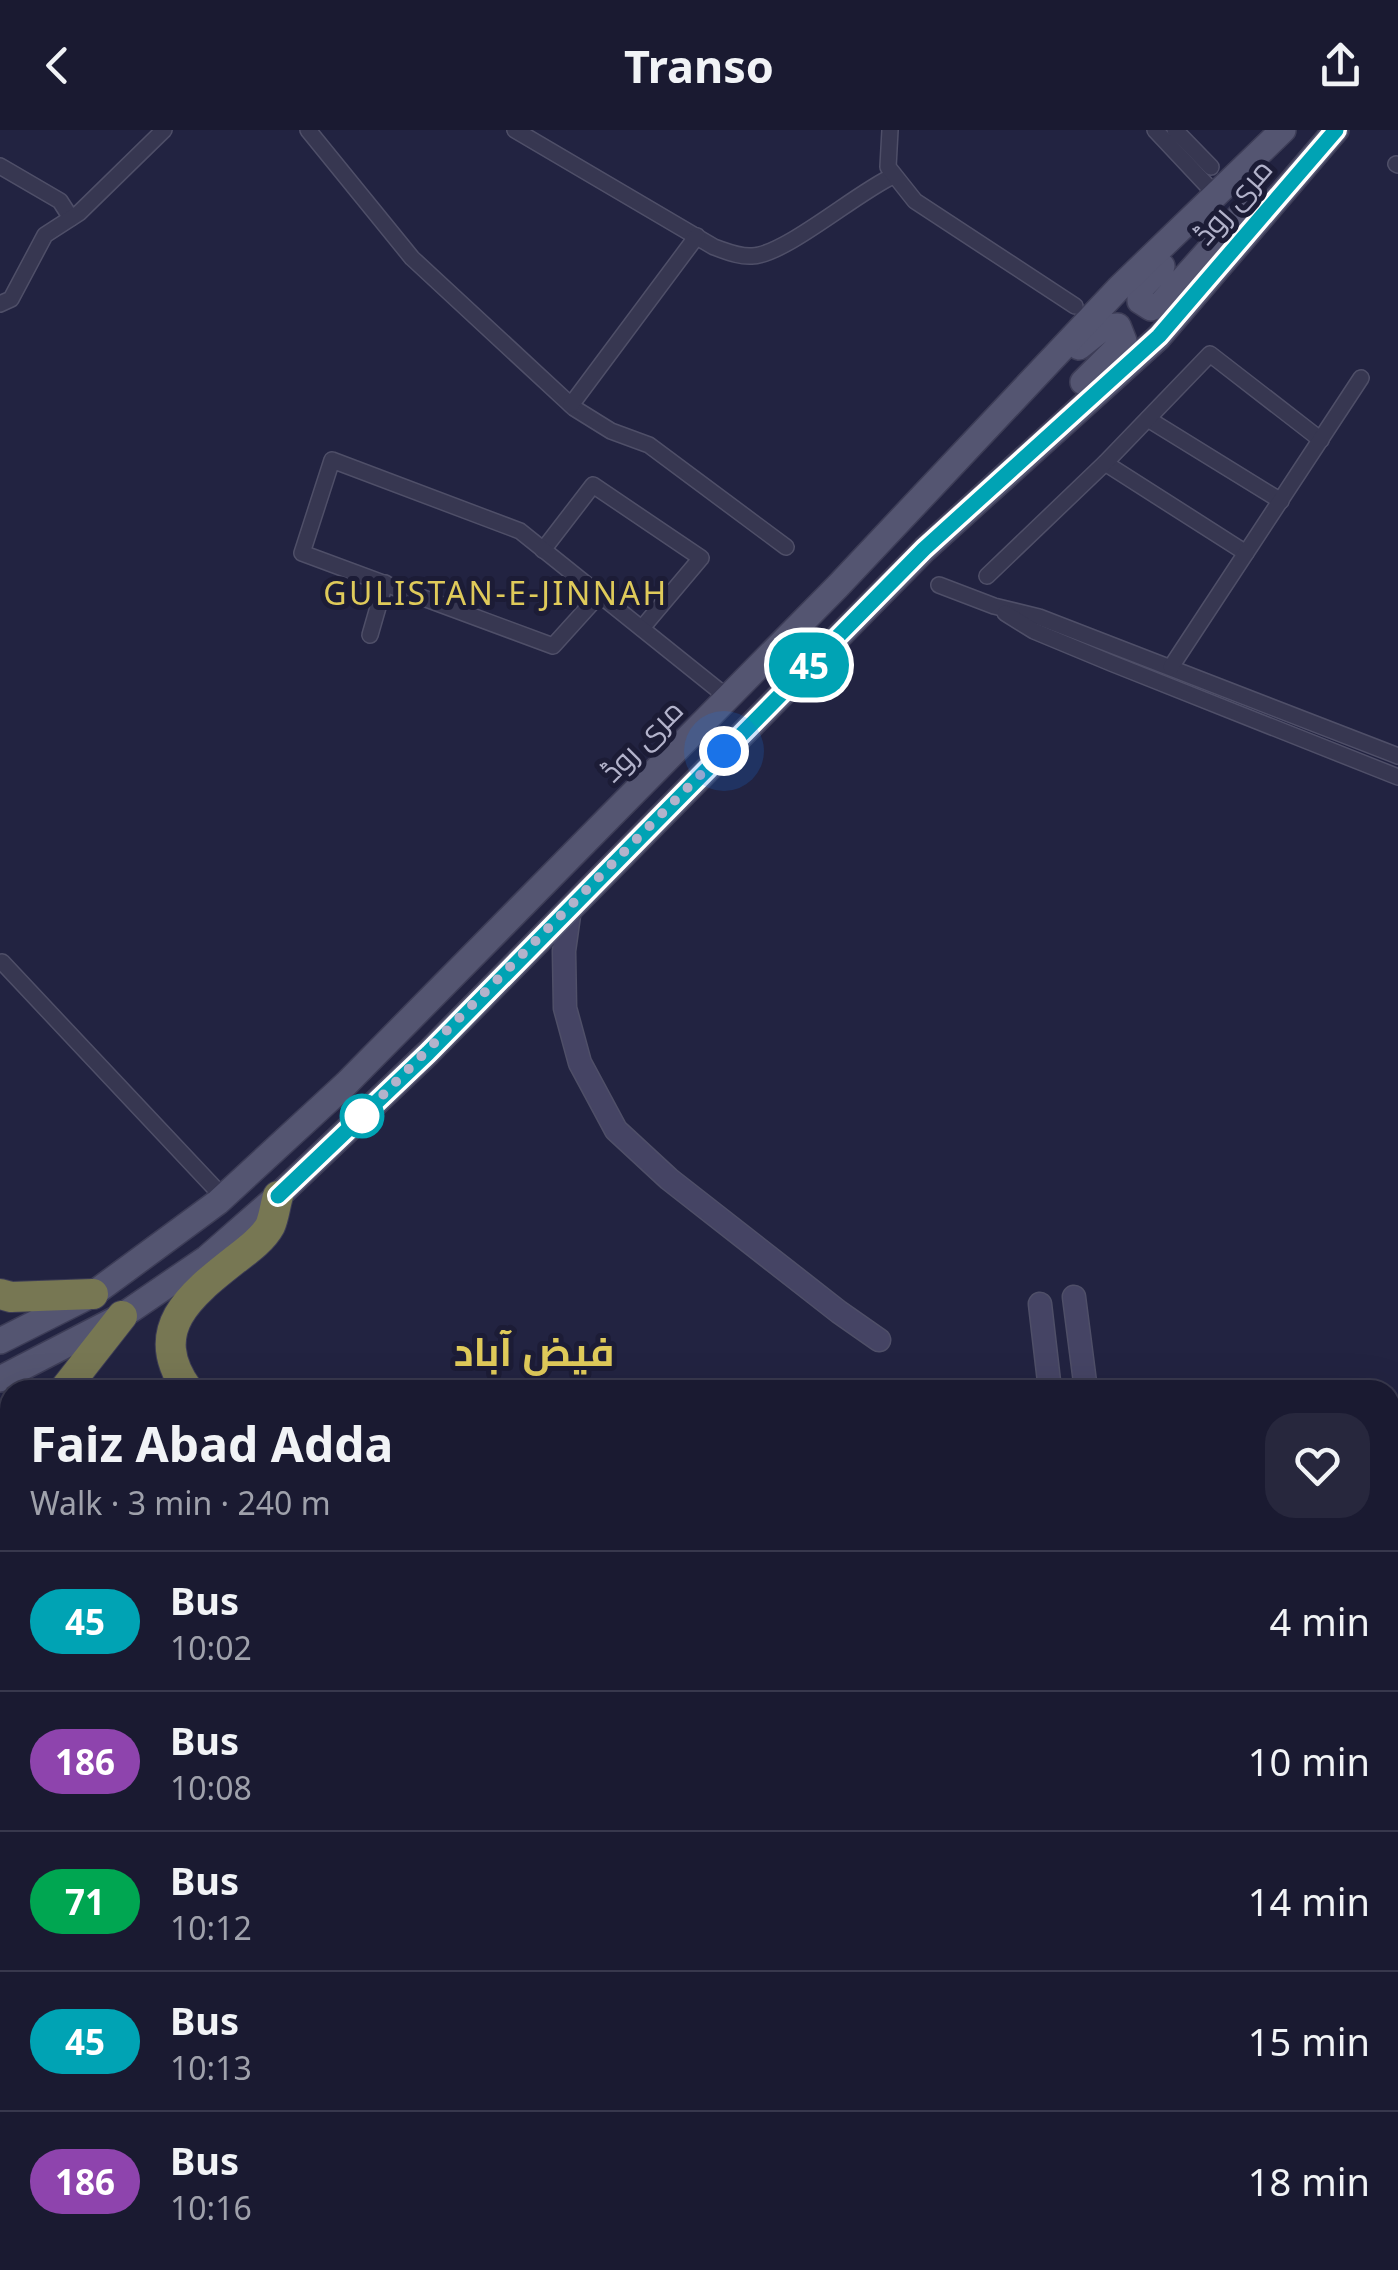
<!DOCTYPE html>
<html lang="en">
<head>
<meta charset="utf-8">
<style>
	body { margin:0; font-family:"Noto Sans",Cairo,sans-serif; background:#27273d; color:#f1f3f6; height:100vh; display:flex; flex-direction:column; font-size:38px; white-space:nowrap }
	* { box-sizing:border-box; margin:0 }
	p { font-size:32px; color:#9fa1ab }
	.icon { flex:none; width:55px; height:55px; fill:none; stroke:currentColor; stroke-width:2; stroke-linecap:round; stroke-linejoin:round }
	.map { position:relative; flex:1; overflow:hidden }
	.side { position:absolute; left:0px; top:1250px; width:1400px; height:890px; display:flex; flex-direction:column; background:#1a1a31; border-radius:30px 30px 0 0; box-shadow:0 10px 40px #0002,0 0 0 2px #38384d }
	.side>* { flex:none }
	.badge { padding:0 20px; border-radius:32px; font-size:35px; line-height:65px }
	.you { position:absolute; width:50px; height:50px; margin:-25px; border:8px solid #fff; border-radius:50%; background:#1a73e8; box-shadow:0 0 0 15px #1a73e833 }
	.map>.badge { position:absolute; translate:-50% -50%; box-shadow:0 0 0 5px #fff }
	.round { display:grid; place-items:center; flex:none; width:105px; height:105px; border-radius:30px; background:#27273d }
	.summary { display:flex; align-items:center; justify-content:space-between; height:170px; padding:0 30px }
	h1 { font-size:48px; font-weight:700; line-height:75px }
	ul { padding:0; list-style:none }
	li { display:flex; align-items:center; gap:30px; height:140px; padding:0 30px; border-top:2px solid #38384d }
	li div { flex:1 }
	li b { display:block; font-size:38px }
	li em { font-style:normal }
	li .badge { min-width:110px; font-weight:700; text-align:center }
	header { display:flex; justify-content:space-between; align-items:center; height:130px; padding:0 30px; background:#1a1a31; font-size:45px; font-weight:700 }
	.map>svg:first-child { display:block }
	.green { fill:#243342 }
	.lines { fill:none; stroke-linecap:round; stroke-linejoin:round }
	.street-casing { stroke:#4f4f68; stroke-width:18 }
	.secondary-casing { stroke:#4f4f68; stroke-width:25 }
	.primary-casing { stroke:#3d3d57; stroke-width:28 }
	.highway-casing { stroke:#3c3c55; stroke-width:32 }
	.street { stroke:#373751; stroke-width:15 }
	.secondary { stroke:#454464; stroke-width:22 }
	.primary { stroke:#545571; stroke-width:25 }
	.highway { stroke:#777753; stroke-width:30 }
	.highway-bridge-casing { stroke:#3c3c55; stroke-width:32; stroke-linecap:butt }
	.highway-bridge { stroke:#777753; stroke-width:30 }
	.line-casing { stroke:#fff; stroke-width:22 }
	.line { stroke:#00a3b4; stroke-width:15 }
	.walk { stroke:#b3b3cb; stroke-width:10; stroke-dasharray:0 18 }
	.stop-dot { fill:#fff; stroke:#00a3b4; stroke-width:5 }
	.labels { text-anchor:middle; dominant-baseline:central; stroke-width:10; stroke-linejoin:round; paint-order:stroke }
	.street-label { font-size:30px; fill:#b3b3cb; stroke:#1c1c36 }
	.neighbourhood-label { font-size:32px; letter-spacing:2.5px; fill:#dfca5a; stroke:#1c1c36 }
	.district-label { font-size:40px; font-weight:bold; fill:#dfca5a; stroke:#1c1c36 }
</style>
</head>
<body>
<header><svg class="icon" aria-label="back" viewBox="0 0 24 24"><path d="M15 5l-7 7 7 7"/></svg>Transo<svg class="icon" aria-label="share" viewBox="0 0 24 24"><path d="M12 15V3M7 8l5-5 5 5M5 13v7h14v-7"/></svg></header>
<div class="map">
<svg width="1398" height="2140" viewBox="0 0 1398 2140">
	<rect width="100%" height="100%" fill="#222341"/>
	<!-- green -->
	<path class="green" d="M382,2130h132l1,10h-132z"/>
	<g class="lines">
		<defs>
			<g id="street">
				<path d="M308,0l104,128 162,150 37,23 38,14 137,102"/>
				<path d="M515,0l199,117c12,4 25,10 38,9 33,-1 104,-63 141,-80"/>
				<path d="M890,0l-2,37 27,34 160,105"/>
				<path d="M1155,0l62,66"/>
				<path d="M1175,0l36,37"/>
				<path d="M1396,34l2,1"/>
				<path d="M0,36l60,35 11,17"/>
				<path d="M0,174l11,-5 34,-64 34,-22 85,-83"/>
				<path d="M571,275l126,-169"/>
				<path d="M1148,289l133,82"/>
				<path d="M1105,333l141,90"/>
				<path d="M543,420l50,-65 108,73 -59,70"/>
				<path d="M987,446l118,-113 105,-109 111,86"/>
				<path d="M939,455l55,21 45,11 359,139"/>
				<path d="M600,464l-47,52 -251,-93 30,-93 188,71 197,158 10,10"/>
				<path d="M1005,483l29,18 77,32 287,114"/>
				<path d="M370,505l15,-52"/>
				<path d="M1171,537l190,-289"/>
				<path d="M2,832l222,236"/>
				<path d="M1390,1434h8"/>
				<path d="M0,1531h10"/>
				<path d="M1390,1577h8"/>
				<path d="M1390,1891l8,-1"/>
				<path d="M0,1967l10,-16"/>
				<path d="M1390,2052l8,-1"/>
				<path d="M69,2130v10"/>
				<path d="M818,2130l1,10"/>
				<path d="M583,2140l104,-10"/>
			</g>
			<g id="secondary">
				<path d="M570,778l-6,43 1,57 15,55 36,67 53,49 170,133 40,28"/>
				<path d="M1074,1167l12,93"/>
				<path d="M1040,1174l10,86"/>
				<path d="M1140,2130l1,10"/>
				<path d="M1179,2130l1,10"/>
			</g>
			<g id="primary">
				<path d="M1162,136l-22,23v12l11,7 10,-4 91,-102"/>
				<path d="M1079,217l25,-20 14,-1 6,15 -41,41"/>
				<path d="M0,1211l93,-47 125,-92 128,-118 492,-498 281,-298 164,-158"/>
				<path d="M0,1249l122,-63 85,-58 71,-62 150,-143 497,-504 234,-212 177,-207"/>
			</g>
			<g id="highway">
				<path d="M0,1164l11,3 82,-3"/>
				<path d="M64,1260l58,-74"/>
				<path d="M188,1260c-43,-60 2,-95 48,-131 12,-9 27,-20 34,-33 4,-9 5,-20 8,-30"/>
				<path d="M0,1294l10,6"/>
				<path d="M0,1475l10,-10"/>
			</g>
		</defs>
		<!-- street casing -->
		<use href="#street" class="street-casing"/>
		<!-- secondary casing -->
		<use href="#secondary" class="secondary-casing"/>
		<!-- primary casing -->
		<use href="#primary" class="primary-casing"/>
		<!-- highway casing -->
		<use href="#highway" class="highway-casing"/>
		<!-- street -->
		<use href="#street" class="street"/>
		<!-- secondary -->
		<use href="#secondary" class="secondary"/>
		<!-- primary -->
		<use href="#primary" class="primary"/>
		<!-- highway -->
		<use href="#highway" class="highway"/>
		<defs>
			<path id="highway-bridge" d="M0,1349l10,1"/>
		</defs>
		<!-- highway-bridge casing -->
		<use href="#highway-bridge" class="highway-bridge-casing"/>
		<!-- highway-bridge -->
		<use href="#highway-bridge" class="highway-bridge"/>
	</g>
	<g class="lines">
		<defs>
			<path id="line" d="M278,1066l150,-143 496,-504 235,-213 177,-206"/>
		</defs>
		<!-- line casing -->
		<use href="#line" class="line-casing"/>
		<!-- line -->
		<use href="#line" class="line"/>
		<!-- walk -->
		<path class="walk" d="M362,986l-2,2 364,-367"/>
	</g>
	<!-- markers -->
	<circle class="stop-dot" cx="362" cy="986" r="20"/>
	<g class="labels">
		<!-- street labels -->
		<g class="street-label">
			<text transform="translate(1232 71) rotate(-49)">مری روڈ</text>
			<text transform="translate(641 610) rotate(-45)">مری روڈ</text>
		</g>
		<!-- neighbourhood labels -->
		<g class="neighbourhood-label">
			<text x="496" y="462">GULISTAN-E-JINNAH</text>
		</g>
		<!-- district labels -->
		<g class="district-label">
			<text x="534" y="1220">فیض آباد</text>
		</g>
	</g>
</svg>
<div class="you" style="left:724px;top:621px"></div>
<b class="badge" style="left:809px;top:535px;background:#00a3b4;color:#fff">45</b>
<section class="side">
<div class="summary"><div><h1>Faiz Abad Adda</h1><p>Walk · 3 min · 240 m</p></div><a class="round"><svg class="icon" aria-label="heart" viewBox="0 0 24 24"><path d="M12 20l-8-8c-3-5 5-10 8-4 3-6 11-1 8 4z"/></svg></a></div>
<ul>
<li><span class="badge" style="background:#00a3b4;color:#fff">45</span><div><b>Bus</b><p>10:02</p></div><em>4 min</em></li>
<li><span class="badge" style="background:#8e44ad;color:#fff">186</span><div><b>Bus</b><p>10:08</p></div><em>10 min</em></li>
<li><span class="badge" style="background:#00a651;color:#fff">71</span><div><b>Bus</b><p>10:12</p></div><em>14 min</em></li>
<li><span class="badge" style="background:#00a3b4;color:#fff">45</span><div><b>Bus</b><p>10:13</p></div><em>15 min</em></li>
<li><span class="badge" style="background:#8e44ad;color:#fff">186</span><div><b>Bus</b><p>10:16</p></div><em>18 min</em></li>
</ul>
</section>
</div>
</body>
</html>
